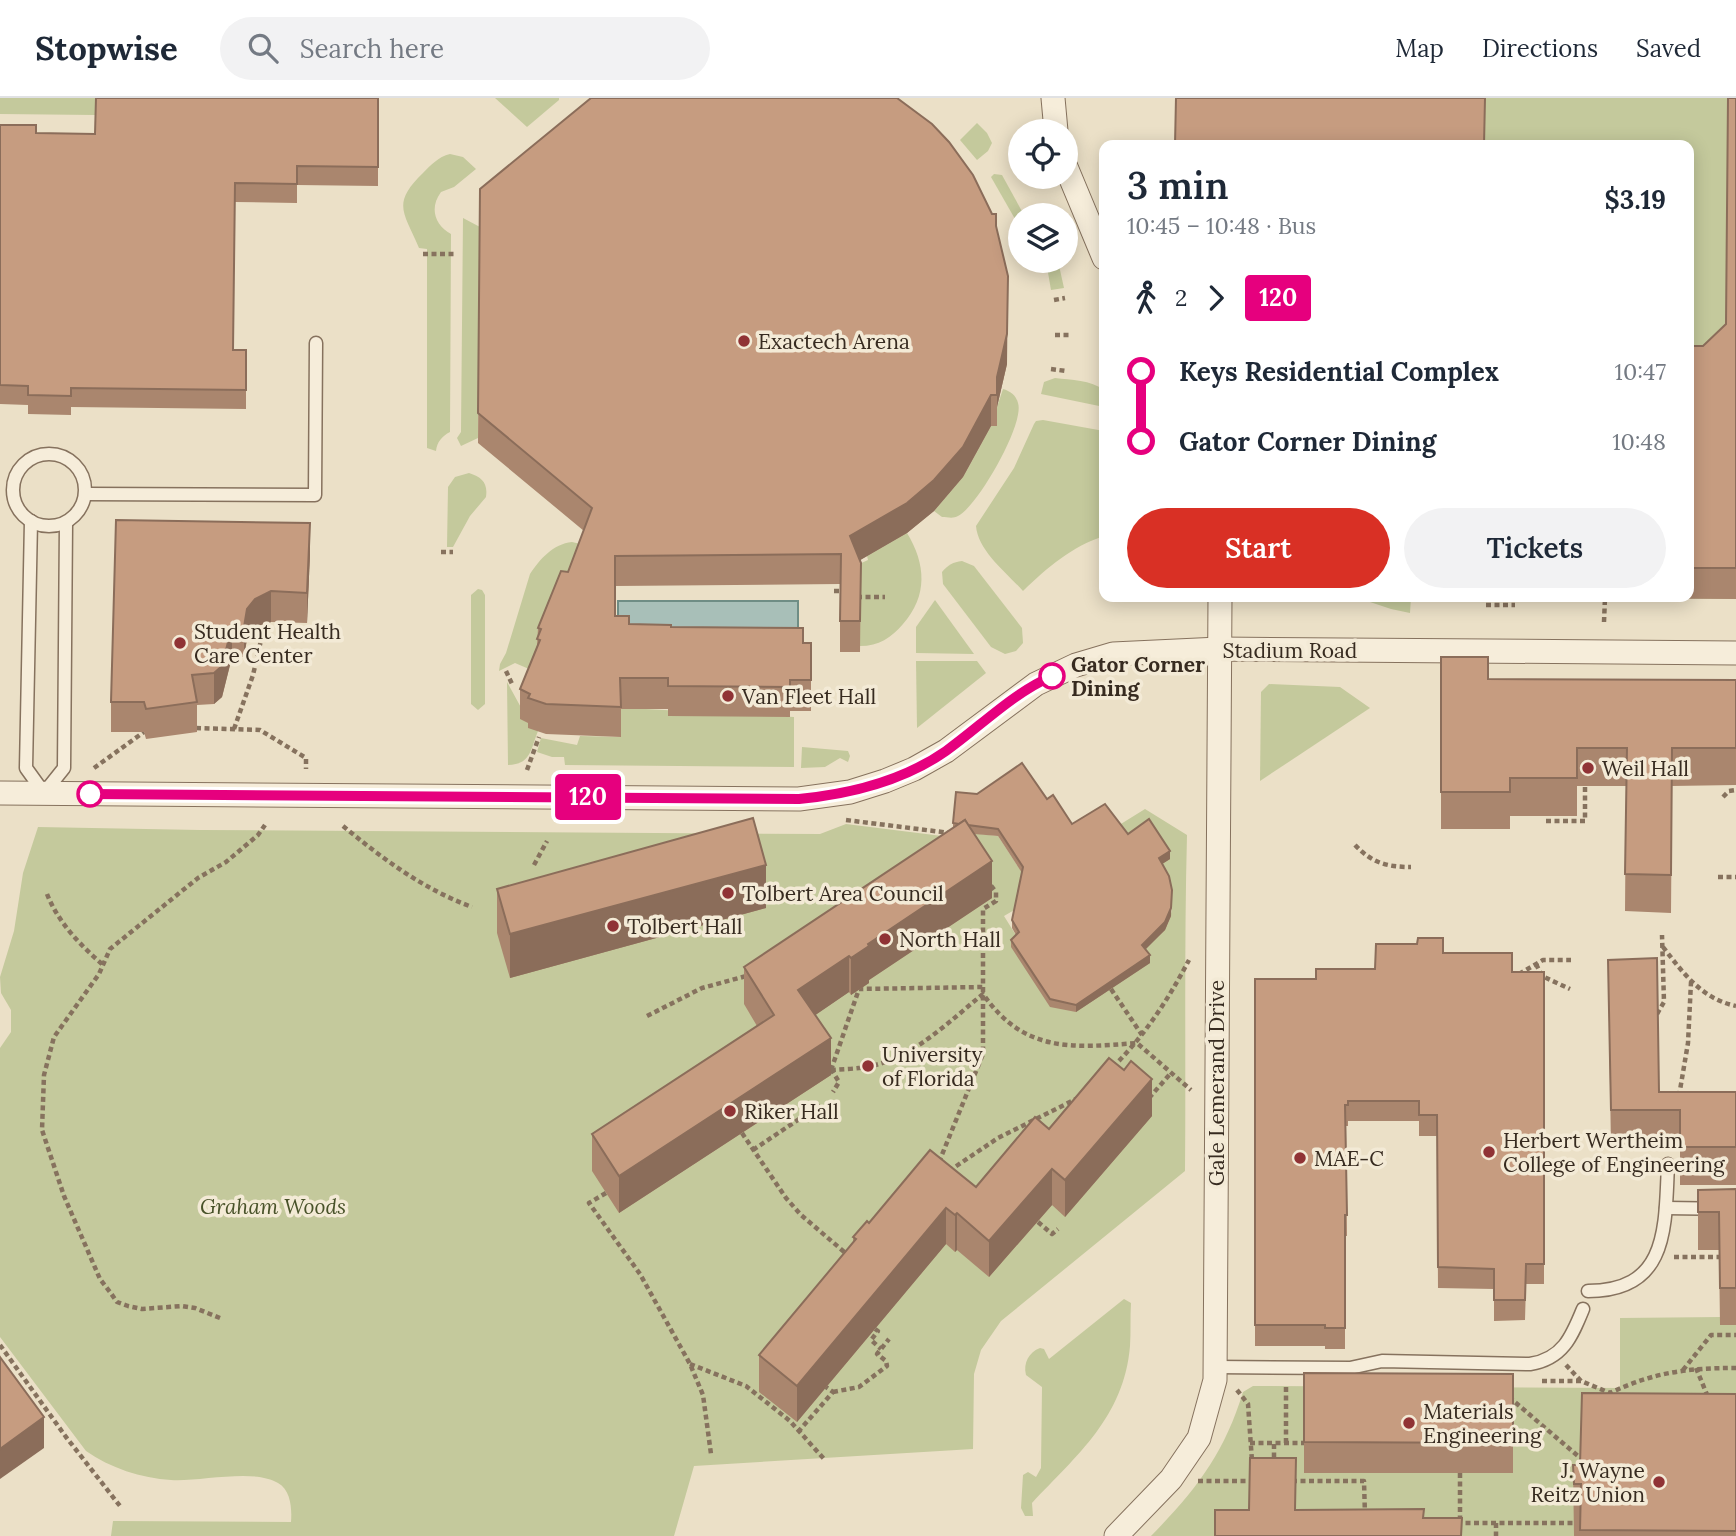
<!DOCTYPE html>
<html lang="en">
<head>
<meta charset="utf-8">
<style>
	body { margin:0; font-family:Lora,serif; background:#f2f2f3; color:#1f2937; height:100vh; display:flex; flex-direction:column; font-size:26px; white-space:nowrap }
	* { box-sizing:border-box; margin:0 }
	p { font-size:23px; color:#747a83 }
	.icon { flex:none; width:38px; height:38px; fill:none; stroke:currentColor; stroke-width:2; stroke-linecap:round; stroke-linejoin:round }
	.map { position:relative; flex:1; overflow:hidden }
	.side { position:absolute; left:1099px; top:42px; width:595px; height:462px; display:flex; flex-direction:column; background:#fff; border-radius:14px; box-shadow:0 4px 18px #0003 }
	.side>* { flex:none }
	.badge { padding:0 14px; border-radius:5px; font-size:24px; line-height:46px }
	.controls { position:absolute; left:1008px; top:21px; display:grid; gap:14px }
	.controls a { display:grid; place-items:center; width:70px; height:70px; border-radius:50%; background:#fff; box-shadow:0 4px 18px #0003; font-size:35px }
	.map>.badge { position:absolute; translate:-50% -50%; box-shadow:0 0 0 4px #fff }
	.legs { display:flex; align-items:center; gap:10px; height:77px; padding:0 28px; font-size:23px }
	.legs p { margin-inline-start:auto }
	.headline { display:flex; align-items:center; justify-content:space-between; height:119px; padding:0 28px }
	h1 { font-size:38px; font-weight:600; line-height:52px }
	.primary-button { display:flex; gap:14px; margin-top:auto; padding:14px 28px }
	.primary-button a { flex:1; height:80px; border-radius:42px; background:#d93025; color:#fff; font-size:28px; font-weight:600; line-height:80px; text-align:center }
	.primary-button a+a { background:#f2f2f3; color:#1f2937 }
	ul { padding:0 28px; list-style:none }
	li { display:flex; align-items:center; gap:24px; height:70px; font-size:26px }
	li i { display:grid; place-items:center; width:10px; height:100%; margin:0 9px; background:currentColor }
	li i::after { content:''; width:18px; height:18px; margin:-9px; border:5px solid; border-radius:50%; background:#fff }
	li p { margin-inline-start:auto }
	li:first-child i { background:linear-gradient(#0000 50%,currentColor 0) }
	li:last-child i { background:linear-gradient(currentColor 50%,#0000 0) }
	header { display:flex; align-items:center; gap:42px; box-sizing:border-box; height:98px; padding:0 35px; background:#fff; border-bottom:2px solid #e0e1e3 }
	header strong { font-size:33px }
	nav { display:flex; gap:38px; margin-inline-start:auto; font-size:24px }
	.search { width:490px; height:63px; background:#f2f2f3; display:flex; align-items:center; gap:18px; box-sizing:border-box; padding:0 24px; border-radius:38px; color:#747a83; font-size:26px }
	.map>svg:first-child { display:block }
	.green { fill:#c4c99c }
	.water { fill:#a8bfb8; stroke:#6f8d85; stroke-width:2 }
	.lines { fill:none; stroke-linecap:round; stroke-linejoin:round }
	.lane-casing { stroke:#86725e; stroke-width:15 }
	.street-casing { stroke:#86725e; stroke-width:25 }
	.path { stroke:#86725e; stroke-width:4.5; stroke-dasharray:5 3.5; stroke-linecap:butt }
	.lane { stroke:#f6edda; stroke-width:12 }
	.street { stroke:#f6edda; stroke-width:23 }
	.wall { fill:#aa866e }
	.shaded-wall { fill:#8b6d5a }
	.building { fill:#c69c80; stroke:#8b6d5a; stroke-width:2 }
	.line-1-casing { stroke:#fff; stroke-width:16 }
	.line-1 { stroke:#e6007e; stroke-width:10 }
	.poi-dot { fill:#903335; stroke:#f3ead6; stroke-width:2.5 }
	.stop-1-dot { fill:#fff; stroke:#e6007e; stroke-width:3.5 }
	.labels { text-anchor:middle; dominant-baseline:central; stroke-width:7; stroke-linejoin:round; paint-order:stroke }
	.poi-label { font-size:21px; fill:#372b20; stroke:#f3ead6; text-anchor:start }
	.street-label { font-size:21px; fill:#372b20; stroke:#f3ead6 }
	.stop-label { font-size:21px; font-weight:bold; fill:#372b20; stroke:#f3ead6; text-anchor:start }
	.park-label { font-size:21px; font-style:italic; fill:#485229; stroke:#f3ead6 }
</style>
</head>
<body>
<header>
<strong>Stopwise</strong>
<div class="search"><svg class="icon" aria-label="search" viewBox="0 0 24 24"><circle cx="10" cy="10" r="6"/><path d="M15 15l6 6"/></svg>Search here</div>
<nav><a>Map</a><a>Directions</a><a>Saved</a></nav>
</header>
<div class="map">
<svg width="1736" height="1438" viewBox="0 0 1736 1438">
	<rect width="100%" height="100%" fill="#ebe0c7"/>
	<!-- green -->
	<g class="green">
		<path d="M0,0h314l-218,7 -1,10 -95,-1z"/>
		<path d="M495,0h64v2l-32,27z"/>
		<path d="M1176,0h560v501l-325,-2 -1,16 -19,-4 -36,-12h334v-452h-513z"/>
		<path d="M977,25l10,10 5,10 -4,8 -11,9 -17,-20z"/>
		<path d="M450,56l13,3 13,12 -22,18 -13,5c-12,16 -6,34 10,42l-1,198c-8,4 -13,10 -14,19l-9,-3v-199l-8,-1c-15,-36 -28,-44 4,-75 8,-8 15,-16 27,-19z"/>
		<path d="M994,76l8,1 22,40 -9,4 -24,-42z"/>
		<path d="M463,120l17,9 -2,211 -17,8 -4,-8 4,-6z"/>
		<path d="M1042,163h16l6,27 -13,2 -5,-29z"/>
		<path d="M1055,280c16,2 36,2 49,12v17l-63,-13 3,-12z"/>
		<path d="M1003,291c7,2 13,6 15,14 7,21 -41,104 -60,113 -5,3 -11,1 -16,1l-8,-6 29,-34 28,-51 6,-1v-18z"/>
		<path d="M1043,322l61,11v105c-33,11 -56,31 -81,55 -16,-18 -45,-40 -47,-65l38,-58 20,-44 2,-3z"/>
		<path d="M469,375c13,4 19,10 17,24l-16,19 -17,31h-6l1,-60 7,-10z"/>
		<path d="M907,435c19,31 21,63 -4,91 -12,14 -24,22 -43,22l-3,-81 11,-5 -1,-4z"/>
		<path d="M572,444l17,4 -60,123 -14,-6 -16,8 1,-7 6,-11 24,-79c10,-15 23,-30 42,-32z"/>
		<path d="M962,463l12,5 48,62 1,15 -7,8 -11,3 -14,-7 -48,-63 -1,-12c6,-7 11,-10 20,-11z"/>
		<path d="M478,491l4,1 3,5v109l-7,6 -7,-6v-109z"/>
		<path d="M935,502l39,54 -58,-1v-26z"/>
		<path d="M916,563h61l9,12 -69,55z"/>
		<path d="M507,584l23,42 8,7c-8,20 -7,33 -30,34z"/>
		<path d="M620,585l26,26 148,8v50l-229,-2 -1,-8h-12l-15,-5 4,-14 36,7 3,-9 40,1z"/>
		<path d="M1269,586l71,3 30,21 -110,73 1,-89z"/>
		<path d="M802,649l46,4 2,5 -2,6 -8,-4 -15,9 -24,1z"/>
		<path d="M1145,711l42,26c-3,112 -1,224 -2,336l-184,150 -20,29 -7,24 -1,75 -279,17 -20,70h-563l2,-15 178,1c1,-13 0,-32 -13,-39 -24,-15 -79,-1 -107,-3 -30,-2 -61,-12 -85,-29l-86,-114v-289l11,-16v-22l-10,-17 -1,-16 14,-46 9,-58 15,-46 162,3 620,4 26,-10 104,13 3,-6 45,5 25,38 -7,35 -12,7 15,24 121,10c24,-15 37,-29 30,-61l-60,-35 6,-27z"/>
		<path d="M1124,1201l7,4c-1,14 0,29 -1,43 -6,71 -53,109 -98,157l1,13h-8l-4,-8 2,-33 5,-3 8,5 5,-9 1,-81 -16,-12c-3,-12 3,-23 14,-27l4,1 5,10z"/>
		<path d="M1720,1219l16,8v130l-139,81h-446c45,-46 73,-82 92,-144l10,-6 367,2v-70z"/>
	</g>
	<!-- water -->
	<rect class="water" x="618" y="503" width="180" height="44"/>
	<g class="lines">
		<defs>
			<g id="lane">
				<circle cx="49" cy="392" r="36"/>
				<path d="M86,396l229,1 1,-152"/>
				<path d="M31,423l-5,247 18,25 20,-25 2,-245"/>
				<path d="M1666,1110l70,1"/>
				<path d="M1588,1193c81,0 77,-64 80,-127"/>
				<path d="M1216,1269l134,1 32,-7 148,3c33,-5 42,-28 53,-55"/>
			</g>
			<g id="street">
				<path d="M1053,0l3,33"/>
				<path d="M1066,69l38,91"/>
				<path d="M0,695l799,6 51,-7 35,-11 29,-12 32,-18 90,-67 40,-19 37,-11 106,-5 517,4"/>
				<path d="M1116,1438l55,-57 28,-41 16,-58 5,-783"/>
			</g>
		</defs>
		<!-- lane casing -->
		<use href="#lane" class="lane-casing"/>
		<!-- street casing -->
		<use href="#street" class="street-casing"/>
		<!-- path -->
		<g class="path">
			<path d="M1019,129l1,-1"/>
			<path d="M423,156h33"/>
			<path d="M1054,202l11,-2"/>
			<path d="M1055,237h14"/>
			<path d="M1051,271l15,2"/>
			<path d="M441,454h12"/>
			<path d="M834,493h10"/>
			<path d="M857,499h28"/>
			<path d="M1486,507h29"/>
			<path d="M1604,524l1,-24"/>
			<path d="M506,573l7,15"/>
			<path d="M196,630l64,2 46,28v11"/>
			<path d="M234,631l19,-54 12,-52"/>
			<path d="M94,670l50,-36"/>
			<path d="M527,672l12,-33"/>
			<path d="M1723,699l6,-6 7,-1"/>
			<path d="M846,722l104,13"/>
			<path d="M1546,723h39v-35"/>
			<path d="M343,728c40,33 80,63 129,81"/>
			<path d="M1355,747c17,18 32,22 56,22"/>
			<path d="M534,767l13,-24"/>
			<path d="M1718,779h18"/>
			<path d="M47,796c11,28 33,51 55,70"/>
			<path d="M1663,849c20,26 39,52 73,59"/>
			<path d="M1536,866l6,12 28,13"/>
			<path d="M1519,876l24,-14h28"/>
			<path d="M1111,891l31,46"/>
			<path d="M1657,916l7,-12 -2,-67"/>
			<path d="M647,918l55,-28 48,-13"/>
			<path d="M1113,969c32,-32 55,-67 76,-107"/>
			<path d="M831,971l8,13 -6,10"/>
			<path d="M831,972c14,-1 30,-1 44,-5 41,-10 76,-45 108,-71 41,59 89,54 154,49l54,47"/>
			<path d="M831,972l28,-81 124,-2"/>
			<path d="M1679,998l9,-53 3,-61"/>
			<path d="M1149,1000l22,-25"/>
			<path d="M742,1035l44,65 15,17 48,41"/>
			<path d="M753,1052l67,-45"/>
			<path d="M939,1064l44,-108v-145l13,-8v-9l-7,-9"/>
			<path d="M949,1073l49,-33 80,-40"/>
			<path d="M606,1095l-17,10 51,71 50,90 13,31 8,59"/>
			<path d="M1038,1124l14,12 6,-5"/>
			<path d="M1674,1159h45"/>
			<path d="M220,1220l-25,-10 -13,-2 -40,3 -14,-3 -11,-4 -7,-10 -10,-13 -36,-83 -22,-66 2,-55 10,-38 45,-63 11,-25 88,-71 28,-16 32,-27 7,-10"/>
			<path d="M875,1231l3,2 -7,9 10,9"/>
			<path d="M0,1247l66,92 54,69"/>
			<path d="M690,1266l56,22 44,35 34,38"/>
			<path d="M1566,1267l15,16 29,12c44,-21 78,-25 126,-25"/>
			<path d="M1696,1270l12,29"/>
			<path d="M1683,1272l28,-35h25"/>
			<path d="M1542,1283h39"/>
			<path d="M1237,1292l11,14 4,57"/>
			<path d="M833,1294l26,-5 28,-21 -1,-5 -9,-7 12,-15"/>
			<path d="M1509,1299l76,65"/>
			<path d="M798,1334l35,-40 -7,-5"/>
			<path d="M1250,1345h54"/>
			<path d="M1286,1345v-59"/>
			<path d="M1274,1346v19"/>
			<path d="M1460,1375v49"/>
			<path d="M1198,1383h54"/>
			<path d="M1292,1383h72l1,35"/>
			<path d="M1457,1425h121"/>
			<path d="M1496,1425v13"/>
		</g>
		<!-- lane -->
		<use href="#lane" class="lane"/>
		<!-- street -->
		<use href="#street" class="street"/>
	</g>
	<!-- wall -->
	<g class="wall">
		<path d="M378,0v88l-81,-1v18l-62,-1 -2,148h13v59l-175,-2v8l-43,-1v-9l-28,-1v-279l36,8 59,1z"/>
		<path d="M1736,0v501l-325,-2h278v-251h14l23,-22z"/>
		<path d="M480,91l516,37 11,138 -10,43v19h-6l-28,51 -29,34 -27,22 -47,27 1,3 -1,89h-20v-68l-225,2v30l14,8 182,19v68h-21v6l-122,-1v-7h-47v28l-75,-3 -18,-6v-5l-8,-4v-30l17,-43 1,-18 30,-56 16,-41 -106,-88z"/>
		<path d="M310,455l-3,70 -36,-1 -16,7 -8,10 -3,18h-12l-10,40 -8,7 -17,1v27l-51,7 -2,-7h-33v-30z"/>
		<path d="M1441,559l47,22 248,1v105l-64,1 -1,127 -46,-2 1,-125h-49v30h-67v13h-69z"/>
		<path d="M1047,701l25,25 56,10 42,25 -8,5 9,52 -6,14 -20,19 5,14 -74,49 -26,-5 -39,-60v-7l5,-5 -4,-7v-8l10,-47 -24,-37 -24,-2 18,64 -123,82v3l-18,12 -2,-3 -34,23 16,60 -212,138 -27,-42v-37l165,-108 -13,-22v-37l209,-139v-5z"/>
		<path d="M497,791l269,19 -256,70 -13,-45z"/>
		<path d="M1443,855l69,19h32v312h-18l-1,36 -31,1v-32l-56,-1 -1,-152h-18v-15h-71v5h-2l1,110h-2v113h-20v-3h-70v-367h61l59,-10z"/>
		<path d="M1608,862l51,132h77v93h-56v-38h-69z"/>
		<path d="M1152,1018l-87,101 -13,-12 -63,72 -32,-27 -2,2 -9,-8 -149,178 -38,-30v-37l94,-113v-5l16,-14 107,-36 73,-58z"/>
		<path d="M1736,1091v136h-16l-1,-75h-21v-60z"/>
		<path d="M1304,1275l209,1v99h-209z"/>
		<path d="M1736,1296v142h-162l-1,-71h7z"/>
	</g>
	<!-- shaded-wall -->
	<g class="shaded-wall">
		<path d="M1008,178l-1,88 -10,43v19v-49z"/>
		<path d="M991,297v31l-28,51 -29,34 -27,22 -57,33v-30z"/>
		<path d="M310,425v30l-3,70v-30z"/>
		<path d="M271,493v31l-16,7 -8,10 -3,18v-30l3,-18 8,-10z"/>
		<path d="M232,528v31l-10,40 -8,7v-31z"/>
		<path d="M1170,753v8l-11,7v-8z"/>
		<path d="M992,763v37l-123,82v3l-18,12v-37l17,-14z"/>
		<path d="M766,767v43l-256,70v-44z"/>
		<path d="M1172,792l-1,26 -6,14 -23,23v-8z"/>
		<path d="M1150,857v8l-74,49v-7z"/>
		<path d="M849,858v36l-51,35v-37z"/>
		<path d="M831,940v37l-212,138v-37z"/>
		<path d="M1152,981v37l-87,101v-37z"/>
		<path d="M1052,1071v36l-63,72v-36z"/>
		<path d="M946,1110v36l-149,178v-36z"/>
		<path d="M957,1115v37l-2,2v-37z"/>
		<path d="M44,1319v31l-44,31v-30z"/>
	</g>
	<!-- building -->
	<g class="building">
		<path d="M96,0h282v69l-81,-1v18l-62,-1 -2,167h13v40l-175,-2v8l-43,-1v-9l-28,-1v-260h36v8l59,1z"/>
		<path d="M591,0h306l35,26 17,18 24,33 19,39h4v12l12,50 -1,58 -10,43v18h-6l-28,52 -29,33 -27,23 -57,33 11,27 -1,58h-20l1,-67 -226,2v60h14v8l42,1v2l132,1v15h8v37h-21v7l-122,-1v-8h-48l1,29 -75,-3 -18,-6 2,-4 -10,-5 20,-49 -3,-1 4,-10 -3,-1 23,-57 7,1 24,-64 -114,-95 2,-224z"/>
		<path d="M1176,0h309l-1,47h-309z"/>
		<path d="M1728,0h8v470h-47v-222h14l23,-22z"/>
		<path d="M116,422l194,3 -3,70 -36,-2 -16,8 -8,10 -3,18 -12,-1 -10,40 -8,7 -22,2 5,27 -51,7 -2,-7h-33z"/>
		<path d="M1441,559h47v22l248,1v68h-64l-1,127 -46,-1 2,-126h-50v30h-67v14h-69z"/>
		<path d="M1022,665l25,36 6,-4 19,29 33,-20 23,30 21,-15 21,32 -11,7 10,18 3,14 -1,18 -6,14 -23,23 8,10 -74,50 -26,-6 -39,-59 8,-8 -7,-12 11,-53 -25,-38 -30,-4 -3,-5 -6,4 -6,-1 3,-31 21,2z"/>
		<path d="M753,720l13,47 -256,69 -13,-45z"/>
		<path d="M965,722l27,41 -124,83 1,2 -18,12 -2,-2 -51,34 33,48 -212,138 -27,-42 182,-119 -30,-48z"/>
		<path d="M1418,840h25v15h69v19h32v292h-18l-1,36h-31v-31l-56,-2 -1,-152h-18v-14h-71v4h-3l2,110h-2v113h-20v-3h-70v-346h61v-10h59l1,-25h41z"/>
		<path d="M1657,860l2,134h77v55h-56v-37h-69l-3,-150z"/>
		<path d="M1109,960l15,12 7,-9 21,18 -87,101 -13,-11 -63,72 -32,-28 -2,2 -9,-7 -149,178 -38,-31 97,-116 -3,-2 14,-16 2,2 61,-73 46,37 59,-70 14,12z"/>
		<path d="M1736,1091v99h-16l-1,-76h-21v-22z"/>
		<path d="M0,1259l44,60 -44,32z"/>
		<path d="M1304,1275l209,1v69l-209,-1z"/>
		<path d="M1582,1295l154,1v137l-156,-1 1,-46h-7l-1,-19h7z"/>
		<path d="M1250,1360h46l-1,52 129,-1 -1,9h39l-1,18h-246v-26h34z"/>
	</g>
	<g class="lines">
		<defs>
			<path id="line-1" d="M90,696l709,5c52,-5 104,-18 147,-48 36,-26 66,-57 106,-75"/>
		</defs>
		<!-- line-1 casing -->
		<use href="#line-1" class="line-1-casing"/>
		<!-- line-1 -->
		<use href="#line-1" class="line-1"/>
	</g>
	<!-- markers -->
	<g class="poi-dot">
		<circle cx="744" cy="243" r="7"/>
		<circle cx="180" cy="545" r="7"/>
		<circle cx="728" cy="598" r="7"/>
		<circle cx="1588" cy="670" r="7"/>
		<circle cx="728" cy="795" r="7"/>
		<circle cx="613" cy="828" r="7"/>
		<circle cx="885" cy="841" r="7"/>
		<circle cx="868" cy="968" r="7"/>
		<circle cx="730" cy="1013" r="7"/>
		<circle cx="1489" cy="1054" r="7"/>
		<circle cx="1300" cy="1060" r="7"/>
		<circle cx="1409" cy="1325" r="7"/>
		<circle cx="1659" cy="1384" r="7"/>
	</g>
	<g class="stop-1-dot">
		<circle cx="1052" cy="578" r="12"/>
		<circle cx="90" cy="696" r="12"/>
	</g>
	<g class="labels">
		<!-- poi labels -->
		<g class="poi-label">
			<text x="758" y="243">Exactech Arena</text>
			<text x="194" y="533">Student Health<tspan x="194" dy="24">Care Center</tspan></text>
			<text x="742" y="598">Van Fleet Hall</text>
			<text x="1602" y="670">Weil Hall</text>
			<text x="742" y="795">Tolbert Area Council</text>
			<text x="627" y="828">Tolbert Hall</text>
			<text x="899" y="841">North Hall</text>
			<text x="882" y="956">University<tspan x="882" dy="24">of Florida</tspan></text>
			<text x="744" y="1013">Riker Hall</text>
			<text x="1503" y="1042">Herbert Wertheim<tspan x="1503" dy="24">College of Engineering</tspan></text>
			<text x="1314" y="1060">MAE-C</text>
			<text x="1423" y="1313">Materials<tspan x="1423" dy="24">Engineering</tspan></text>
			<text x="1645" y="1372" text-anchor="end">J. Wayne<tspan x="1645" dy="24">Reitz Union</tspan></text>
		</g>
		<!-- street labels -->
		<g class="street-label">
			<text x="1290" y="552">Stadium Road</text>
			<text transform="translate(1216 985) rotate(-90)">Gale Lemerand Drive</text>
		</g>
		<!-- stop labels -->
		<g class="stop-label">
			<text x="1071" y="566">Gator Corner<tspan x="1071" dy="24">Dining</tspan></text>
		</g>
		<!-- park labels -->
		<g class="park-label">
			<text x="273" y="1108">Graham Woods</text>
		</g>
	</g>
</svg>
<div class="controls">
<a><svg class="icon" aria-label="locate" viewBox="0 0 24 24"><circle cx="12" cy="12" r="6"/><path d="M12 2v4M12 18v4M2 12h4M18 12h4"/></svg></a>
<a><svg class="icon" aria-label="layers" viewBox="0 0 24 24"><path d="M12 4l9 5-9 5-9-5zM3 14l9 5 9-5"/></svg></a>
</div>
<b class="badge" style="left:588px;top:699px;background:#e6007e;color:#fff">120</b>
<section class="side">
<div class="headline"><div><h1>3 min</h1><p>10:45 – 10:48 · Bus</p></div><b>$3.19</b></div>
<div class="legs"><svg class="icon" aria-label="walk" viewBox="0 0 24 24"><circle cx="13" cy="4" r="2"/><path d="M13 8l-2 6 4 7M11 14l-3 7M7 12l3-4h3l4 4"/></svg>2<svg class="icon" aria-label="forward" viewBox="0 0 24 24"><path d="M9 5l7 7-7 7"/></svg><b class="badge" style="background:#e6007e;color:#fff">120</b></div>
<ul>
<li><i style="color:#e6007e"></i><b>Keys Residential Complex</b><p>10:47</p></li>
<li><i style="color:#e6007e"></i><b>Gator Corner Dining</b><p>10:48</p></li>
</ul>
<div class="primary-button"><a>Start</a><a>Tickets</a></div>
</section>
</div>
</body>
</html>
